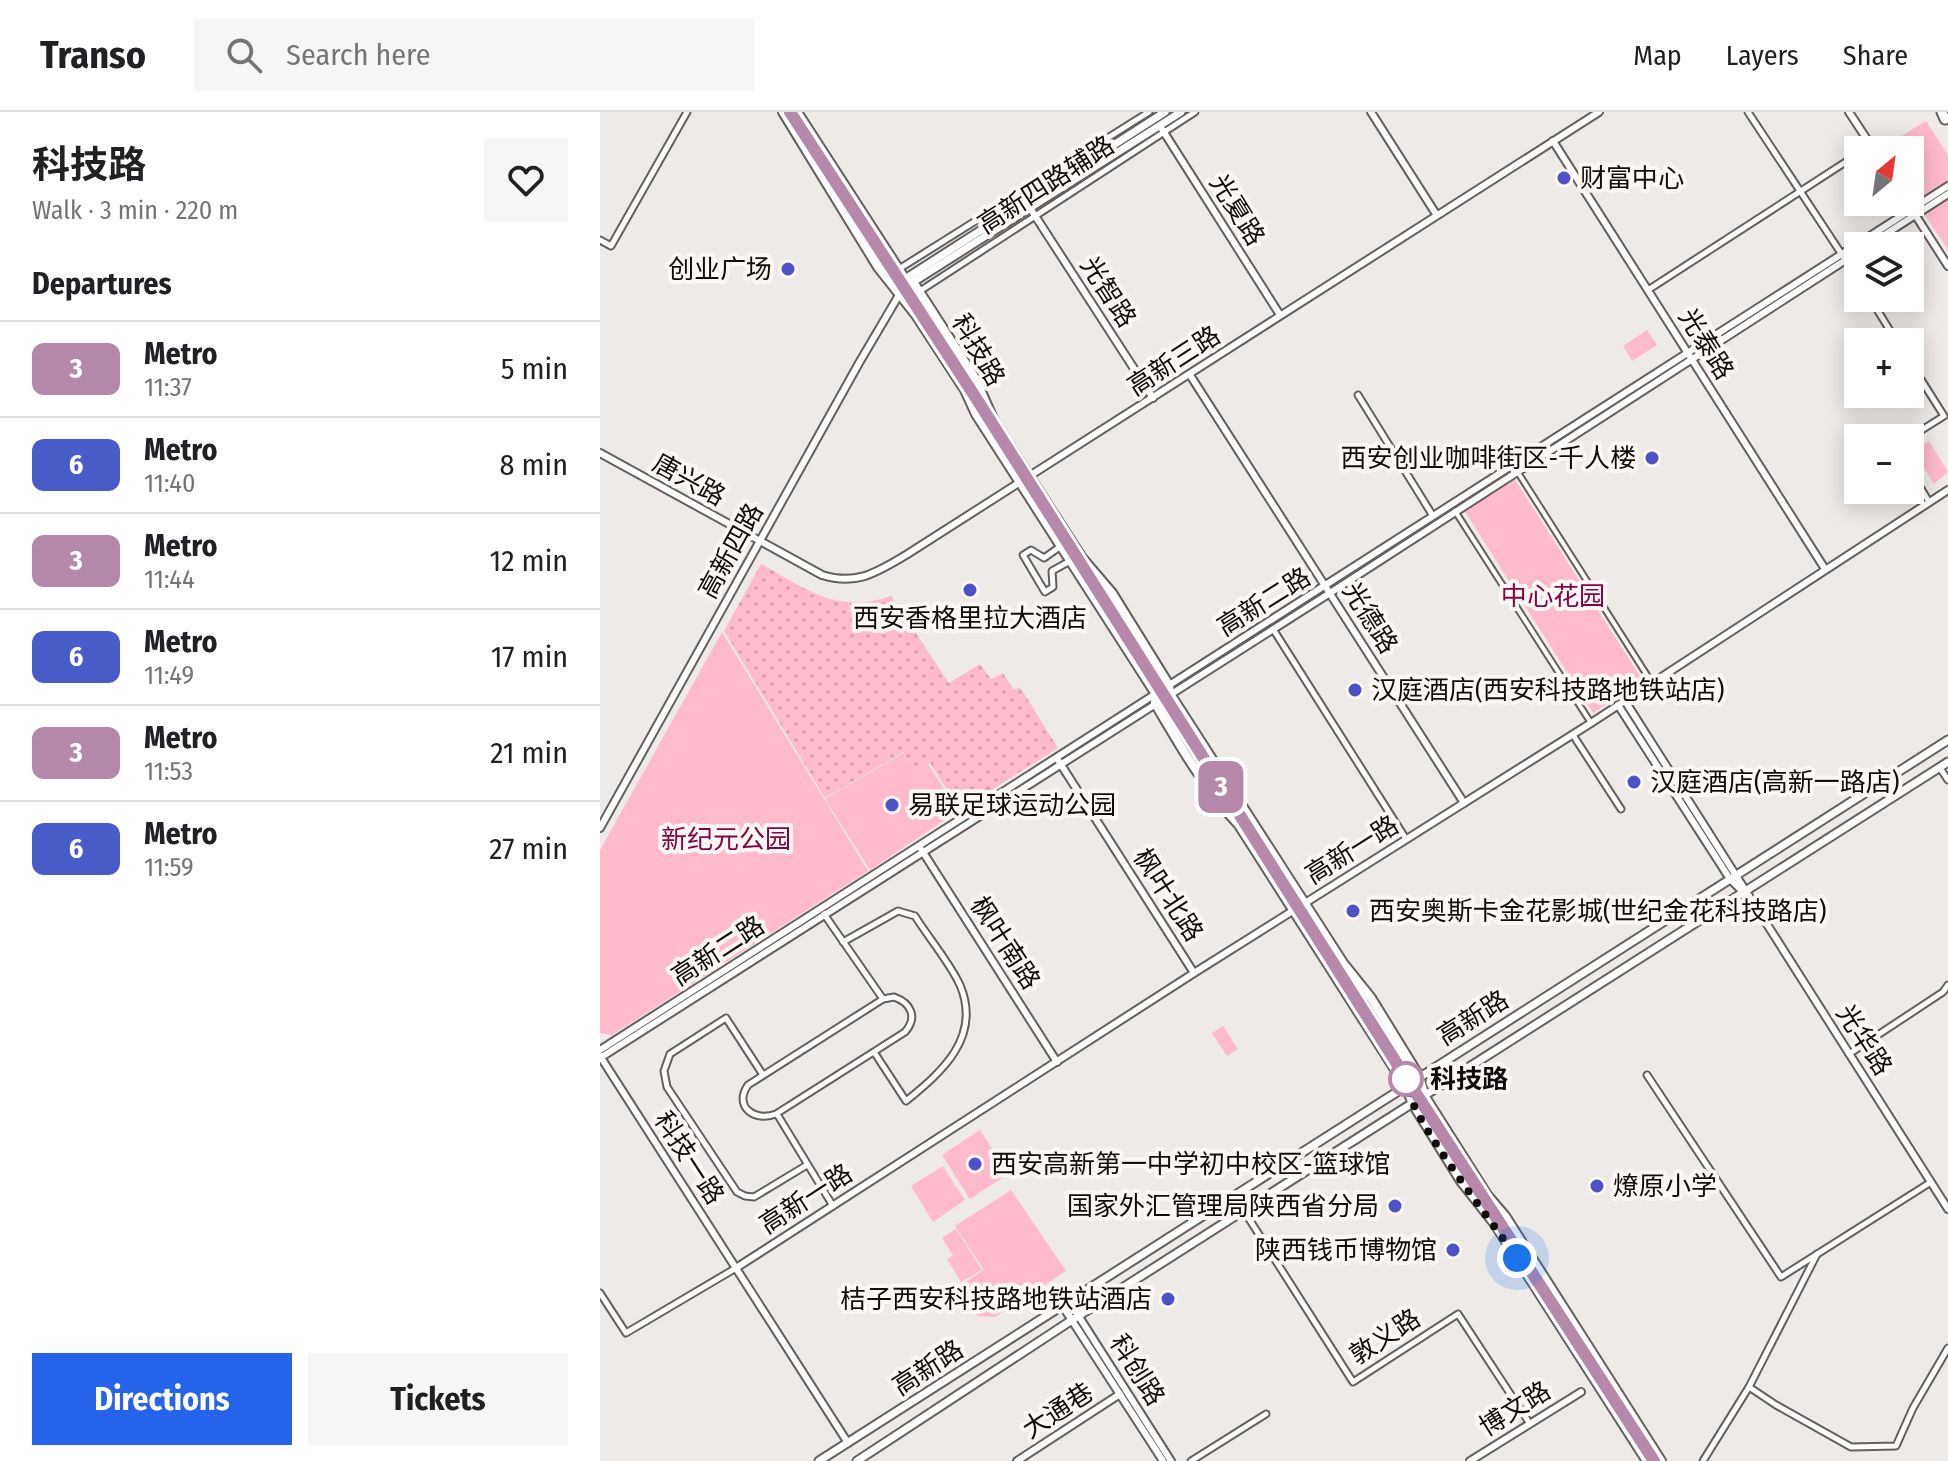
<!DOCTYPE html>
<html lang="en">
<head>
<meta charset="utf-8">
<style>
	body { margin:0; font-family:"Fira Sans Condensed","Noto Sans SC",sans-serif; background:#f6f6f6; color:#202124; height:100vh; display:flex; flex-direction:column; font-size:30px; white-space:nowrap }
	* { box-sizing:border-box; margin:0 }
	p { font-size:26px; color:#757577 }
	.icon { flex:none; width:44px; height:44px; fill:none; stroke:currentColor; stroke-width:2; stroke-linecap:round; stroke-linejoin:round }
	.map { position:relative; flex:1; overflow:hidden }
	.details { display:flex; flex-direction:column; background:#fff; width:600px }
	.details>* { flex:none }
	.badge { padding:0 16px; border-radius:12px; font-size:28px; line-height:52px }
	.needle { width:52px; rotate:29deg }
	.buttons { position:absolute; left:1244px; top:24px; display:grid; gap:16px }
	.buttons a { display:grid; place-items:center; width:80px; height:80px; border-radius:0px; background:#fff; box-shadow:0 4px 20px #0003; font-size:40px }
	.you { position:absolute; width:40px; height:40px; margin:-20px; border:6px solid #fff; border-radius:50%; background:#1a73e8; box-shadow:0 0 0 12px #1a73e833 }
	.map>.badge { position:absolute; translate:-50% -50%; box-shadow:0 0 0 4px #fff }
	h2 { padding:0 32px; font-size:30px; line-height:72px }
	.round { display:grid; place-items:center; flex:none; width:84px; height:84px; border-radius:0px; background:#f6f6f6 }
	.summary { display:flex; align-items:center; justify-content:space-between; height:136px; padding:0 32px }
	h1 { font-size:38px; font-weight:700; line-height:60px }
	.button { display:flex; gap:16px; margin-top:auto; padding:16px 32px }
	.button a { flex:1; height:92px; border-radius:0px; background:#2563eb; color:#fff; font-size:32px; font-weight:700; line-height:92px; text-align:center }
	.button a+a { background:#f6f6f6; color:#202124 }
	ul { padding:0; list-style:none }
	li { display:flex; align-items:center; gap:24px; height:96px; padding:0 32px; border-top:2px solid #e0e0e0 }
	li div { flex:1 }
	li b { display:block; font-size:30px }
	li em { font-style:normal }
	li .badge { min-width:88px; font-weight:700; text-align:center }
	header { display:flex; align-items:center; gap:48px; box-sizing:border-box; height:112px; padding:0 40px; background:#fff; border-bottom:2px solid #e0e0e0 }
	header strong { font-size:38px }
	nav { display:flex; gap:44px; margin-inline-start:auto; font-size:28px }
	.search { width:560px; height:72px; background:#f6f6f6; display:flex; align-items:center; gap:20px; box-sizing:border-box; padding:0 28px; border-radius:0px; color:#757577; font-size:30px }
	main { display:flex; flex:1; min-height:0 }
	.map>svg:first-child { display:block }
	.grass { fill:url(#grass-dots) }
	.park { fill:#ffbacc }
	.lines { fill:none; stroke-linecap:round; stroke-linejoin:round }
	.pedestrian-casing { stroke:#64605d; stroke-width:8 }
	.minor-casing { stroke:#64605d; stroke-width:9 }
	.tertiary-casing { stroke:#64605d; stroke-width:10 }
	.secondary-casing { stroke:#64605d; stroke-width:11 }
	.primary-casing { stroke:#64605d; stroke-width:12 }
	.trunk-casing { stroke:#64605d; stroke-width:13 }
	.pedestrian { stroke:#fff; stroke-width:4 }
	.minor { stroke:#fff; stroke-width:5 }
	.tertiary { stroke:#fff; stroke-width:6 }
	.secondary { stroke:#fff; stroke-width:7 }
	.primary { stroke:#fff; stroke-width:8 }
	.trunk { stroke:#fff; stroke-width:9 }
	.line-casing { stroke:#fff; stroke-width:18 }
	.line { stroke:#b688a9; stroke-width:12 }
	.walk { stroke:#0f0e0d; stroke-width:8; stroke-dasharray:0 14.4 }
	.poi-dot { fill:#4d52c8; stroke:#fcf7f4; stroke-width:3 }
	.stop-dot { fill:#fff; stroke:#b688a9; stroke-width:4 }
	.labels { text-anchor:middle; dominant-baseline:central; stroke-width:8; stroke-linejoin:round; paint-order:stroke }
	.poi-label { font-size:26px; fill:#0f0e0d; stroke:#fcf7f4; text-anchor:start }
	.street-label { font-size:26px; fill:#0f0e0d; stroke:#fcf7f4 }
	.park-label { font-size:26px; fill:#850542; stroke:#fcf7f4 }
	.stop-label { font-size:26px; font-weight:bold; fill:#0f0e0d; stroke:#fcf7f4; text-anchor:start }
</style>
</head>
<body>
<header>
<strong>Transo</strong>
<div class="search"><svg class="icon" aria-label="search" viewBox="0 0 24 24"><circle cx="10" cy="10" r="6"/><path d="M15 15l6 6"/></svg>Search here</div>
<nav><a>Map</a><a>Layers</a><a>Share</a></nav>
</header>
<main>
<section class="details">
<div class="summary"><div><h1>科技路</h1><p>Walk · 3 min · 220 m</p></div><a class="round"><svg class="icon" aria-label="heart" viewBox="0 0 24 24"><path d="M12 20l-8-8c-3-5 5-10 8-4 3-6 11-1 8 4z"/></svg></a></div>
<h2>Departures</h2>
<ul>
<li><span class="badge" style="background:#b688a9;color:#fff">3</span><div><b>Metro</b><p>11:37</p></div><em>5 min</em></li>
<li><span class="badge" style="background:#485cc7;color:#fff">6</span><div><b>Metro</b><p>11:40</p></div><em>8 min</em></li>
<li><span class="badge" style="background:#b688a9;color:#fff">3</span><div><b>Metro</b><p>11:44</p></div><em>12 min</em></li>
<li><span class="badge" style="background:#485cc7;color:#fff">6</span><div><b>Metro</b><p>11:49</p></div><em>17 min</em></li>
<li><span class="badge" style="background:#b688a9;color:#fff">3</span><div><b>Metro</b><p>11:53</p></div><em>21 min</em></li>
<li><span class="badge" style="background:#485cc7;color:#fff">6</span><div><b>Metro</b><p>11:59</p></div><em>27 min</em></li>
</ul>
<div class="button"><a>Directions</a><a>Tickets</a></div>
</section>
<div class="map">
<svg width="1348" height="1349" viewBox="0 0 1348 1349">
	<defs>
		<pattern id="grass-dots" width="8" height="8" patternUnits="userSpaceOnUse" patternTransform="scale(2)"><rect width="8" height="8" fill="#ffbacc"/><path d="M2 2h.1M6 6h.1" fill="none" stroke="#d99fae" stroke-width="1.8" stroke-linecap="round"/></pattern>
	</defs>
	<rect width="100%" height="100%" fill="#eeeae7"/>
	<!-- grass -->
	<path class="grass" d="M161,452c45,25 76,51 130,32l58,87 31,-19 11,15 12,-6 11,17 6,-3 38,61 -98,62 -30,-47 -14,9 -13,-20 -78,46 -101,-167z"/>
	<!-- park -->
	<g class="park">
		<path d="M1326,9l22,34v95l-38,-58v-42l-28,-2z"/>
		<path d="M1047,218l10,15 -25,16 -9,-15z"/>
		<path d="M1329,329l19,31 -14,12 -21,-33z"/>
		<path d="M914,366l129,203 -50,32 -129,-203z"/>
		<path d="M122,520l146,239 -256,164 -12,-2v-183z"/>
		<path d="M303,641l13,19 12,-8 30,47 -88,59 -45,-71z"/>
		<path d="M623,914l15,23 -11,7 -15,-23z"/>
		<path d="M380,1018l28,44 -38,25 -28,-44z"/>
		<path d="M343,1054l12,19 -4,3 5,-2 9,14 -32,22 -22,-36z"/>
		<path d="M411,1078l55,81 -71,46 -17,-1 -20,-29 26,-17 -29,-44z"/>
		<path d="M356,1117l26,41 -21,12 -14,-23 6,-4 -11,-17z"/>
	</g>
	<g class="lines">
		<defs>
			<g id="pedestrian">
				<path d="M917,359l135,212"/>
				<path d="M855,399l136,212"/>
			</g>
			<g id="minor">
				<path d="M1148,0l110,167"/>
				<path d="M0,128l11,6 76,-134"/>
				<path d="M299,157l250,-157"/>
				<path d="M1048,178l210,-136"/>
				<path d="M320,179l275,-179"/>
				<path d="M1270,186l27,44"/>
				<path d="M758,283l75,121"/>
				<path d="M1309,326l35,-22 -34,-54"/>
				<path d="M1310,358l19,32"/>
				<path d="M461,434l-17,12 -13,-8 -8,5 22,37 8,-5 -1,-16 18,-10"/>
				<path d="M673,517l133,210"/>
				<path d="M973,623l48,74"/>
				<path d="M1340,656l8,12"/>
				<path d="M224,802l59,85"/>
				<path d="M243,830l55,-31 17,5c13,21 35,47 45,69 22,52 -18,87 -54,116l-32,-49"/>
				<path d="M294,885c17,6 24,20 11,35l-129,82c-21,8 -43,-7 -28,-29l135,-86z"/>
				<path d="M1249,942l94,-62 5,-7"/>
				<path d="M163,963l-37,-57 -56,36 -6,17 3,16 70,105 8,4 9,1 53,-32"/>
				<path d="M1047,963l134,202 150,-95"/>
				<path d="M177,1002l56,92"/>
				<path d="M644,1099l109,171 105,-68 72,110"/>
				<path d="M0,1181l26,40 110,-65"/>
				<path d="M1149,1275l27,18 75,42 45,-1 17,-38 35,-60"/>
				<path d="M591,1349l75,-47"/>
				<path d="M1103,1349l46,-74 68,-133"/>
			</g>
			<g id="tertiary">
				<path d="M771,0l65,102"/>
				<path d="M1249,0l25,38"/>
				<path d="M560,14l120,189"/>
				<path d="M953,29l272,428"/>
				<path d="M1307,90l41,64"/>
				<path d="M430,96l123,190"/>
				<path d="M1267,134l81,-52"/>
				<path d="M590,263l274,428"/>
				<path d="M0,341l222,122c35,11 55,-3 84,-20l693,-443"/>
				<path d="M1025,589l323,508"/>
				<path d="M1018,593l112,174 10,10"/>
				<path d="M458,648l136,213"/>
				<path d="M0,716l259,-465 40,-68 14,-13"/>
				<path d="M321,737l136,213"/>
				<path d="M0,938l1348,-864"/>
				<path d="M0,944l248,387"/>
				<path d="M0,946l730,-465 528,-341"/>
				<path d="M136,1156l458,-295 397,-250 357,-233"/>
				<path d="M469,1189l102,160"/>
				<path d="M462,1193l101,156"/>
				<path d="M417,1349l103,-67"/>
				<path d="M870,1349l111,-69"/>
			</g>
			<g id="secondary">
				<path d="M313,170l268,-170"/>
				<path d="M299,183l6,-16 260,-167"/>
				<path d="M219,1349l1129,-721"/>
				<path d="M257,1349l215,-141 876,-558"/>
			</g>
			<g id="primary">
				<path d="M183,0l95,155 38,48 49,75 11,24 180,280 -1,9c25,43 50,86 84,122l166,260 8,19 48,77 34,43 152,237"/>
				<path d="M197,0l108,167 8,3 62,96 19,43 35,55 53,82 30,35 57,92 1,9 173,269 28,35 48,78 6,21 62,98 18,21 156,245"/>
			</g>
			<path id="trunk" d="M1342,0l3,7"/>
		</defs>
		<!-- pedestrian casing -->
		<use href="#pedestrian" class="pedestrian-casing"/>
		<!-- minor casing -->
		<use href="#minor" class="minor-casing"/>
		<!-- tertiary casing -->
		<use href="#tertiary" class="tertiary-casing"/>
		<!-- secondary casing -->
		<use href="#secondary" class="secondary-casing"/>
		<!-- primary casing -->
		<use href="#primary" class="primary-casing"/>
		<!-- trunk casing -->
		<use href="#trunk" class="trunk-casing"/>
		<!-- pedestrian -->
		<use href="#pedestrian" class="pedestrian"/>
		<!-- minor -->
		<use href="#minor" class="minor"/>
		<!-- tertiary -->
		<use href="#tertiary" class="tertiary"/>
		<!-- secondary -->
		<use href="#secondary" class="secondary"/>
		<!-- primary -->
		<use href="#primary" class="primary"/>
		<!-- trunk -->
		<use href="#trunk" class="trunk"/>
	</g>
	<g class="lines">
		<defs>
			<path id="line" d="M190,0l186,286 430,680 248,383"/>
		</defs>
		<!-- line casing -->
		<use href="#line" class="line-casing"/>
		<!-- line -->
		<use href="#line" class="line"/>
		<!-- walk -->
		<path class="walk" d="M806,967c-3,31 90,148 111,179"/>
	</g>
	<!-- markers -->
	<g class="poi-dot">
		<circle cx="964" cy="66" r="8"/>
		<circle cx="188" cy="157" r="8"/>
		<circle cx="1052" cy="346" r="8"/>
		<circle cx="370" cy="478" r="8"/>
		<circle cx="755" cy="578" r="8"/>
		<circle cx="1034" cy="670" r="8"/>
		<circle cx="292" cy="693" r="8"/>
		<circle cx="753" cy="799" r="8"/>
		<circle cx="375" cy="1052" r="8"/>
		<circle cx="997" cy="1074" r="8"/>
		<circle cx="795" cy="1094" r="8"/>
		<circle cx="853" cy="1138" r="8"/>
		<circle cx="568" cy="1187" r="8"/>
	</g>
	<circle class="stop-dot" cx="806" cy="967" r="16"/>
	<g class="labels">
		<!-- poi labels -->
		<g class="poi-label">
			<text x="980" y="66">财富中心</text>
			<text x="172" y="157" text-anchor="end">创业广场</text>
			<text x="1036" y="346" text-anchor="end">西安创业咖啡街区-千人楼</text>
			<text x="370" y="506" text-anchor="middle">西安香格里拉大酒店</text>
			<text x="771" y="578">汉庭酒店(西安科技路地铁站店)</text>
			<text x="1050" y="670">汉庭酒店(高新一路店)</text>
			<text x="308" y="693">易联足球运动公园</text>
			<text x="769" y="799">西安奥斯卡金花影城(世纪金花科技路店)</text>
			<text x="391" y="1052">西安高新第一中学初中校区-篮球馆</text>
			<text x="1013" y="1074">燎原小学</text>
			<text x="779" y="1094" text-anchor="end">国家外汇管理局陕西省分局</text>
			<text x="837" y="1138" text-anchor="end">陕西钱币博物馆</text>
			<text x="552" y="1187" text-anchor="end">桔子西安科技路地铁站酒店</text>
		</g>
		<!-- street labels -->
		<g class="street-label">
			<text transform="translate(446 73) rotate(-33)">高新四路辅路</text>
			<text transform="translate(637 98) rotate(58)">光夏路</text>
			<text transform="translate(508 180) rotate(57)">光智路</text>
			<text transform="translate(1106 232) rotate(58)">光泰路</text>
			<text transform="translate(378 238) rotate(60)">科技路</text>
			<text transform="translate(574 249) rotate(-33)">高新三路</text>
			<text transform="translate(89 368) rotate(29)">唐兴路</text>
			<text transform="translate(131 439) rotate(-61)">高新四路</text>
			<text transform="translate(664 490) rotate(-32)">高新二路</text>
			<text transform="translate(770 506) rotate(58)">光德路</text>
			<text transform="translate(752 738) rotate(-32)">高新一路</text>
			<text transform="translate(568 783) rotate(57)">枫叶北路</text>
			<text transform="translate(405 831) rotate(57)">枫叶南路</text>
			<text transform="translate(118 839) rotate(-33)">高新二路</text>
			<text transform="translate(873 906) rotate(-32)">高新路</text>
			<text transform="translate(1264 928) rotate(57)">光华路</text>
			<text transform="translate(89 1046) rotate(57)">科技一路</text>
			<text transform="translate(206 1087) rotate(-33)">高新一路</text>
			<text transform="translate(785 1225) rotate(-33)">敦义路</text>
			<text transform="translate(328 1256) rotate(-33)">高新路</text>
			<text transform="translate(537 1258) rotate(58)">科创路</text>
			<text transform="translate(915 1297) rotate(-32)">博文路</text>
			<text transform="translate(458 1299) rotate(-33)">大通巷</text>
		</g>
		<!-- park labels -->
		<g class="park-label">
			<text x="953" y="484">中心花园</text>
			<text x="126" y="727">新纪元公园</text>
		</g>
		<!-- stop labels -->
		<g class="stop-label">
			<text x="830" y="967">科技路</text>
		</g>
	</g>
</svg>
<div class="buttons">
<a><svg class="needle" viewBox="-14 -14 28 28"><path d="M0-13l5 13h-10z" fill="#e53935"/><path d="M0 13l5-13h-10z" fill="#757577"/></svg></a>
<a><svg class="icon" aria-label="layers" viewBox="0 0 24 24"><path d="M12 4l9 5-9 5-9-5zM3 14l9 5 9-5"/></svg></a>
<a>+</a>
<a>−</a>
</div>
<div class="you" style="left:917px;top:1146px"></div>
<b class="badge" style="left:621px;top:675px;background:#b688a9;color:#fff">3</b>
</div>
</main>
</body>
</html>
